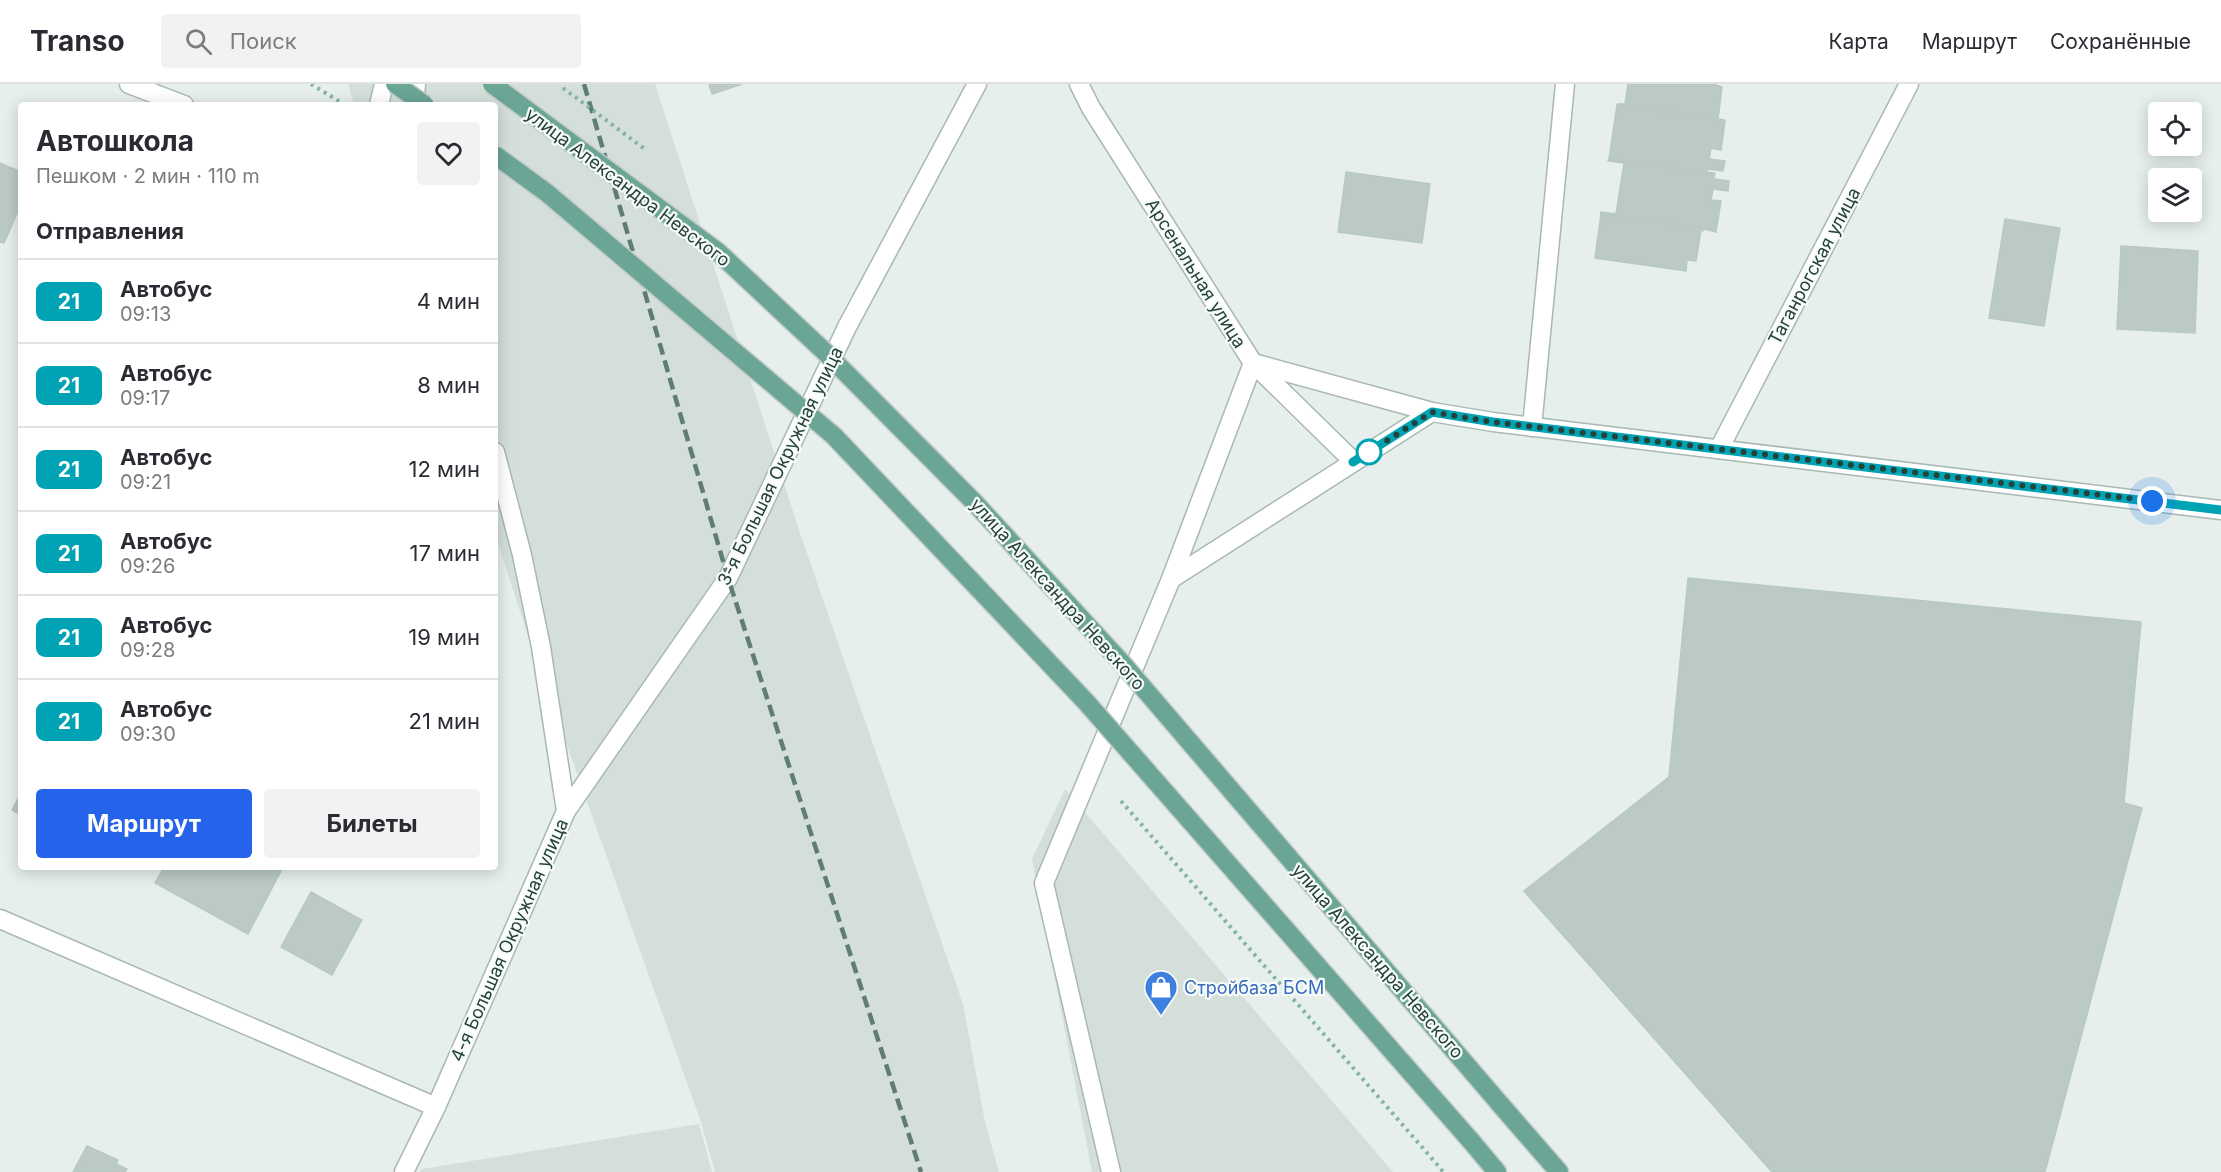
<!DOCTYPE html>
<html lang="ru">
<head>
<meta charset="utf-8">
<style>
	body { margin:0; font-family:Inter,sans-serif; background:#f2f2f3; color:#2b2b33; height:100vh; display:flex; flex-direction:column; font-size:22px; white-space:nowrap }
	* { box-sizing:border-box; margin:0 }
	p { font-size:20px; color:#7c7c81 }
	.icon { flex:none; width:33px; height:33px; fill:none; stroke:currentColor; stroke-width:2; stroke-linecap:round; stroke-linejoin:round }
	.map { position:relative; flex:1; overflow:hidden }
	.panel { position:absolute; left:18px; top:18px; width:480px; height:768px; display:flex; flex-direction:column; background:#fff; border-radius:6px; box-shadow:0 3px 15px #0003 }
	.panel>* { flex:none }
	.badge { padding:0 12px; border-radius:9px; font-size:21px; line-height:39px }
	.controls { position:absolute; left:2148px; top:18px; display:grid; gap:12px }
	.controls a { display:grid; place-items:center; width:54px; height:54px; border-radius:6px; background:#fff; box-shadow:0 3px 15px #0003; font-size:30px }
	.you { position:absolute; width:30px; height:30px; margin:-15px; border:4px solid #fff; border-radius:50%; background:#1a73e8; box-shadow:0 0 0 9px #1a73e833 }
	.map>.badge { position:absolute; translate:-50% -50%; box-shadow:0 0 0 3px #fff }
	h2 { padding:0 18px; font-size:22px; line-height:54px }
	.round { display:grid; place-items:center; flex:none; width:63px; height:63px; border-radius:6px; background:#f2f2f3 }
	.summary { display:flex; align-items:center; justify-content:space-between; height:102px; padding:0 18px }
	h1 { font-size:28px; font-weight:700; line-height:45px }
	.button { display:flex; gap:12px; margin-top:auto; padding:12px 18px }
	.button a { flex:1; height:69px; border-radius:6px; background:#2563eb; color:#fff; font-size:24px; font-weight:700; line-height:69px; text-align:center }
	.button a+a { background:#f2f2f3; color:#2b2b33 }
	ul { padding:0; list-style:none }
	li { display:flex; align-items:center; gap:18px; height:84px; padding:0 18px; border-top:2px solid #e1e1e2 }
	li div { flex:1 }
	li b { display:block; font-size:22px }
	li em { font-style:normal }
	li .badge { min-width:66px; font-weight:700; text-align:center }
	header { display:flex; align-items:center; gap:36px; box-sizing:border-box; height:84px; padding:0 30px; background:#fff; border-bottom:2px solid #e1e1e2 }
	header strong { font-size:28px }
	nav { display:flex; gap:33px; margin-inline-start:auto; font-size:21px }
	.search { width:420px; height:54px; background:#f2f2f3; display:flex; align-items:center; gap:15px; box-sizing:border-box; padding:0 21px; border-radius:6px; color:#7c7c81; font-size:22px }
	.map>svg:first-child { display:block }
	.built { fill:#d4dfda }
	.building { fill:#bbcac4; stroke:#b8c9c2; stroke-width:1.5 }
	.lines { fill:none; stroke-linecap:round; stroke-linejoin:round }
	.service-casing { stroke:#a8b8b2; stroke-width:21 }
	.pedestrian-casing { stroke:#a8b8b2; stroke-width:21 }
	.minor-casing { stroke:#a8b8b2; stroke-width:21 }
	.tertiary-casing { stroke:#a8b8b2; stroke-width:21 }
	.primary-casing { stroke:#c2cac8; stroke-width:21 }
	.path { stroke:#86b3a5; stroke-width:4; stroke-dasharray:3 4.5; stroke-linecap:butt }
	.service { stroke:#fff; stroke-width:18 }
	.pedestrian { stroke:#fff; stroke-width:18 }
	.minor { stroke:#fff; stroke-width:18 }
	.tertiary { stroke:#fff; stroke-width:18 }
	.primary { stroke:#6aa596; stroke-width:18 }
	.rail { stroke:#5f7d75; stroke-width:4.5; stroke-dasharray:12 6; stroke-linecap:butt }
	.primary-bridge-casing { stroke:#c2cac8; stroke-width:21; stroke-linecap:butt }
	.path-bridge { stroke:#86b3a5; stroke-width:4; stroke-dasharray:3 4.5; stroke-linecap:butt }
	.primary-bridge { stroke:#6aa596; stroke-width:18 }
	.line-casing { stroke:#fff; stroke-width:14 }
	.line { stroke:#00a3b4; stroke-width:9 }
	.walk { stroke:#24423a; stroke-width:6; stroke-dasharray:0 10.8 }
	.stop-dot { fill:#fff; stroke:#00a3b4; stroke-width:3 }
	.labels { text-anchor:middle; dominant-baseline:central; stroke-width:4.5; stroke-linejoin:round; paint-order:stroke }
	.street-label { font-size:18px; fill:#24423a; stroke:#f7fbf9 }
	.shop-label { font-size:18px; fill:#366cbe; stroke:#f7fbf9; text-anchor:start }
</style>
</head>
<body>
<header>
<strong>Transo</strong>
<div class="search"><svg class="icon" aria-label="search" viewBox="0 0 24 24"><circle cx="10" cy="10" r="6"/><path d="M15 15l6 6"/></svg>Поиск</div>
<nav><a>Карта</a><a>Маршрут</a><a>Сохранённые</a></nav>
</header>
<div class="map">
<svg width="2221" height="1088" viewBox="0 0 2221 1088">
	<rect width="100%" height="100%" fill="#e6efeb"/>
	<!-- built -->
	<g class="built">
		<path d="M348,0h307l145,449 163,471 22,118 14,50h-284l-14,-50 -175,-492 -31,-96v-429h-141z"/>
		<path d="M1065,705l328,383h-301l-60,-313z"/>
		<path d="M699,1040l13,48h-292l2,-3z"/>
	</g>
	<!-- building -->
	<g class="building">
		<path d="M709,0h33l-30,10z"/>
		<path d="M1628,0h85l9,3 -4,32 7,1 -108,-16h8z"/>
		<path d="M1617,21l108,16 -4,29 -10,-2 -2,11 16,2 -2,10 -15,-2 -1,3 8,1 -1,2 -105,-16z"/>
		<path d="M1609,75l105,16v4l15,2 -1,10 -15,-2 -2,11 10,1 -5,31 -15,-4 -100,-14v-2l15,2 8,-51 -16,-2z"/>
		<path d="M0,79l21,9v32l-17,39 -4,-1z"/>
		<path d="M1346,88l84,12 -8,59 -84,-11z"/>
		<path d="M1601,130l100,14 3,3 -3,-1 -5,31 -9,-1 -1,11 -91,-13z"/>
		<path d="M2005,135l55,9 -16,98 -55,-8z"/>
		<path d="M2121,162l77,5 -3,82 -78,-4z"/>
		<path d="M1688,494l453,44 -17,181 18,5 -97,364h-273l-248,-281 145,-114z"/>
		<path d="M21,709v22l-9,-5z"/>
		<path d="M164,783h119l-35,67 -93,-51z"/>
		<path d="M311,808l51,28 -30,55 -51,-28z"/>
		<path d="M87,1062l31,14 -2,4 11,5 -2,3h-52z"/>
	</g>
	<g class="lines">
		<defs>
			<g id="service">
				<path d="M1532,343l33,-343"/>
				<path d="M1171,495l261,-167"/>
				<path d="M1111,1088l-67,-289 127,-304 82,-216 101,99"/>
			</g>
			<path id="pedestrian" d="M566,727l162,-233 119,-251 130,-243"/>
			<g id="minor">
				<path d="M1719,365l190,-365"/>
				<path d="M0,835l436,188"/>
			</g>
			<g id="tertiary">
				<path d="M129,0l55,21"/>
				<path d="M1079,0l12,24 162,255 179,49 61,10 728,88"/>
				<path d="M379,21l5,-21"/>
				<path d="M414,21l2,-21"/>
				<path d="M404,1088l32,-65 130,-296 -25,-164 -19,-92 -27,-103"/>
			</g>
			<g id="primary">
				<path d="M1500,1020l59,68"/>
				<path d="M1471,1057l26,31"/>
			</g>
		</defs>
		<!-- service casing -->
		<use href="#service" class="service-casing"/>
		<!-- pedestrian casing -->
		<use href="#pedestrian" class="pedestrian-casing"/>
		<!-- minor casing -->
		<use href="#minor" class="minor-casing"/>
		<!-- tertiary casing -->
		<use href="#tertiary" class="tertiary-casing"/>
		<!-- primary casing -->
		<use href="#primary" class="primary-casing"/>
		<!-- path -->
		<g class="path">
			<path d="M311,0l34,21"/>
			<path d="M1441,1085l2,3"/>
		</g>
		<!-- service -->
		<use href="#service" class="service"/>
		<!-- pedestrian -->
		<use href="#pedestrian" class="pedestrian"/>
		<!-- minor -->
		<use href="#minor" class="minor"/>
		<!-- tertiary -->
		<use href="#tertiary" class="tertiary"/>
		<!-- primary -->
		<use href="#primary" class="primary"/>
		<!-- rail -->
		<path class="rail" d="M584,0l144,494 193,594"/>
		<defs>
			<g id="primary-bridge">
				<path d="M395,0l30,21"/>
				<path d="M492,0l226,168 107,100 149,150 148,161 378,441"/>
				<path d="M495,71l52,38 287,243 253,267 384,438"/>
			</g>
		</defs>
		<!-- primary-bridge casing -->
		<use href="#primary-bridge" class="primary-bridge-casing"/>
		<!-- path-bridge -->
		<g class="path-bridge">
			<path d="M563,4l83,62"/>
			<path d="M1121,717l320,368"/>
		</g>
		<!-- primary-bridge -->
		<use href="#primary-bridge" class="primary-bridge"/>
	</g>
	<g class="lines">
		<defs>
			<path id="line" d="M1353,378l79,-50 61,10 728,88"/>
		</defs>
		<!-- line casing -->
		<use href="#line" class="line-casing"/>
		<!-- line -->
		<use href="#line" class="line"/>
		<!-- walk -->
		<path class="walk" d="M1369,368l63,-40 61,10 659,79"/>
	</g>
	<!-- icons -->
	<defs>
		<symbol id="shop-pin" viewBox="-11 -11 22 30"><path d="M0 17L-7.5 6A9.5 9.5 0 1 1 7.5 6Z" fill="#3f7fe0" stroke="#f7fbf9"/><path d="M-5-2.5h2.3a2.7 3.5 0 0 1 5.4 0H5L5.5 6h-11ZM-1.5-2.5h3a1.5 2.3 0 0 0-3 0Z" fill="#fff"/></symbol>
	</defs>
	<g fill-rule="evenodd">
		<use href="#shop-pin" x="1142" y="884" width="38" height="52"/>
	</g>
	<!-- markers -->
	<circle class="stop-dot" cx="1369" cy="368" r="12"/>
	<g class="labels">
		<!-- street labels -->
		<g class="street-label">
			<text transform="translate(628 103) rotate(37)">улица Александра Невского</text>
			<text transform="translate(1814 182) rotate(-62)">Таганрогская улица</text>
			<text transform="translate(1196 189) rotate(58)">Арсенальная улица</text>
			<text transform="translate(780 382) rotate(-64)">3-я Большая Окружная улица</text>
			<text transform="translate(1058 510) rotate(48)">улица Александра Невского</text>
			<text transform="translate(509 856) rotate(-66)">4-я Большая Окружная улица</text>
			<text transform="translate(1378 877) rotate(49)">улица Александра Невского</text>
		</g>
		<!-- shop labels -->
		<g class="shop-label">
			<text x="1184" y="903">Стройбаза БСМ</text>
		</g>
	</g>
</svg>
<div class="controls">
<a><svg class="icon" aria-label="locate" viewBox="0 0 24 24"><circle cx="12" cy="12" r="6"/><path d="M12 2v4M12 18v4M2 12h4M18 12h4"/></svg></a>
<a><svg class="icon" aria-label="layers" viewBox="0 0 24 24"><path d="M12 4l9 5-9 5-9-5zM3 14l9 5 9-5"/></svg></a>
</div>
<div class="you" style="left:2152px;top:417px"></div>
<section class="panel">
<div class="summary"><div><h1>Автошкола</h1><p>Пешком · 2 мин · 110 m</p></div><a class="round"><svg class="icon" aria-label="heart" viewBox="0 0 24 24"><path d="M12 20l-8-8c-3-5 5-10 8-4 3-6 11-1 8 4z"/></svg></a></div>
<h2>Отправления</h2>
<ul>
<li><span class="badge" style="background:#00a3b4;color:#fff">21</span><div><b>Автобус</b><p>09:13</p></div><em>4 мин</em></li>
<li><span class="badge" style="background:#00a3b4;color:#fff">21</span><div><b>Автобус</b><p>09:17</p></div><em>8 мин</em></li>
<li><span class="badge" style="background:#00a3b4;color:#fff">21</span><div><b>Автобус</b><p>09:21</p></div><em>12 мин</em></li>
<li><span class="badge" style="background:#00a3b4;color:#fff">21</span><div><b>Автобус</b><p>09:26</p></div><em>17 мин</em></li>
<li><span class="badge" style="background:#00a3b4;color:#fff">21</span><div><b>Автобус</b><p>09:28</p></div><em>19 мин</em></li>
<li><span class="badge" style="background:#00a3b4;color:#fff">21</span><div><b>Автобус</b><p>09:30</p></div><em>21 мин</em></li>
</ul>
<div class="button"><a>Маршрут</a><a>Билеты</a></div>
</section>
</div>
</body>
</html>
